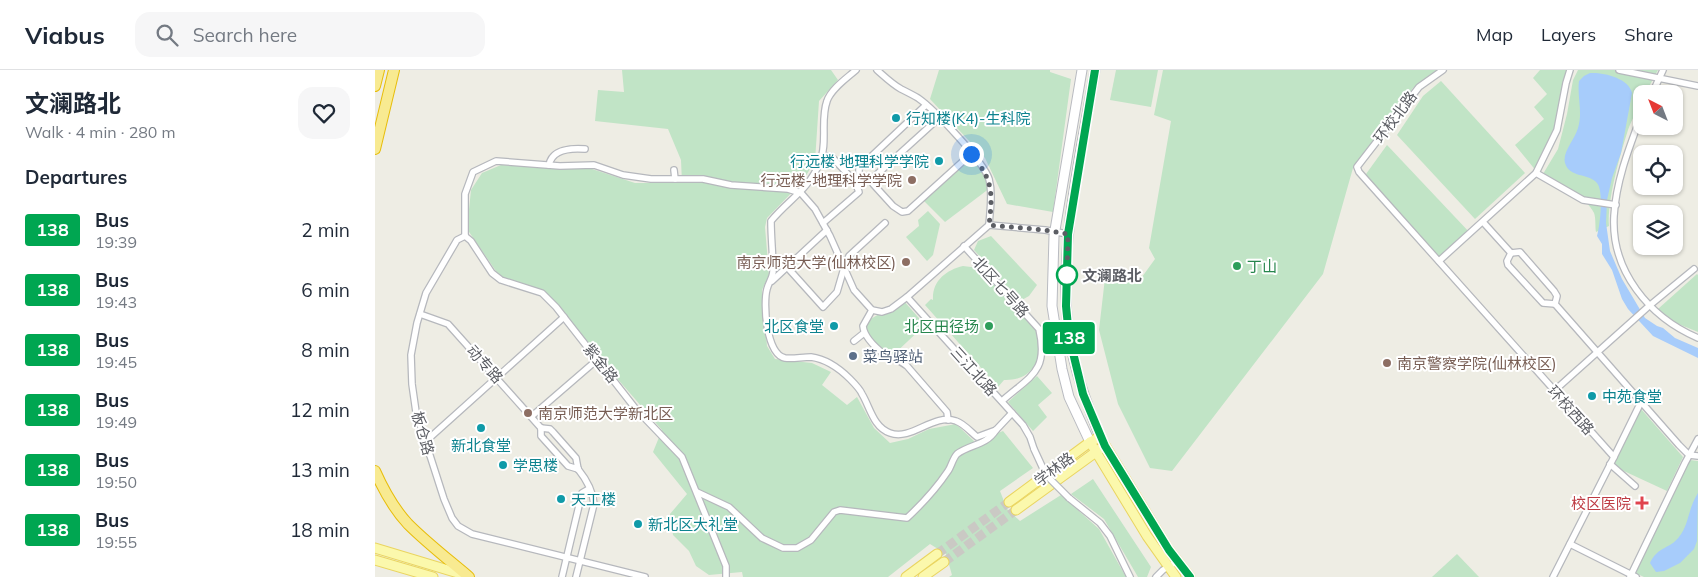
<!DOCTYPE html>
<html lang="en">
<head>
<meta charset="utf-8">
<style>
	body { margin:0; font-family:Mulish,"Noto Sans SC",sans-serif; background:#f6f6f7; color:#1f2937; height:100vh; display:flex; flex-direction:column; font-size:19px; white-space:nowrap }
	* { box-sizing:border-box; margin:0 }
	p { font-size:16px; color:#747a83 }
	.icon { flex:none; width:28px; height:28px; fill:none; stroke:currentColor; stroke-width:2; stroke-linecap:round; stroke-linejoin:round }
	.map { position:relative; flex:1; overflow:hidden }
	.drawer { display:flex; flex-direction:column; background:#fff; width:375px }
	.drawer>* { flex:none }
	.badge { padding:0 10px; border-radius:4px; font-size:18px; line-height:32px }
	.needle { width:32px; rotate:318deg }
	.tools { position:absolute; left:1258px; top:15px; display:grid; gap:10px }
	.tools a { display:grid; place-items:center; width:50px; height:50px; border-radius:10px; background:#fff; box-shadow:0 1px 4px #0004; font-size:25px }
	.you { position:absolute; width:25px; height:25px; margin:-12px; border:4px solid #fff; border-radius:50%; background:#1a73e8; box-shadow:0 0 0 8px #1a73e833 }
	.map>.badge { position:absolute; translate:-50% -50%; box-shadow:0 0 0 2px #fff }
	h2 { padding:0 25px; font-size:19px; line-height:45px }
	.round { display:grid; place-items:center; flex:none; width:52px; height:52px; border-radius:15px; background:#f6f6f7 }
	.headline { display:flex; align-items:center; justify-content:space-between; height:85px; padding:0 25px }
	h1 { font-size:24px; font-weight:700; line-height:38px }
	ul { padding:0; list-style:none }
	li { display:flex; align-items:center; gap:15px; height:60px; padding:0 25px }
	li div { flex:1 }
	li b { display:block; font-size:19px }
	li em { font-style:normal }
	li .badge { min-width:55px; font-weight:700; text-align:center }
	header { display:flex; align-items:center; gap:30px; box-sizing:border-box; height:70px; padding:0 25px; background:#fff; border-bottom:1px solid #e0e1e3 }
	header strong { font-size:24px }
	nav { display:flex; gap:28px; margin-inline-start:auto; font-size:18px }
	.search { width:350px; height:45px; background:#f6f6f7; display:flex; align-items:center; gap:12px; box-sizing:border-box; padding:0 18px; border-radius:15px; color:#747a83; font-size:19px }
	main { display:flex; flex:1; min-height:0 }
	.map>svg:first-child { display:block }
	.green { fill:#c1e4c6 }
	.water { fill:#a7ccfb }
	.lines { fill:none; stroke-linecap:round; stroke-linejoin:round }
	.primary-tunnel { stroke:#cac9c4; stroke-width:9; stroke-dasharray:9 4.5; stroke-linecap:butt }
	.street-casing { stroke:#b6b8bd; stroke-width:8 }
	.secondary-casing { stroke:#b9bbc1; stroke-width:11 }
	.primary-casing { stroke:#ead560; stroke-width:11 }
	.highway-casing { stroke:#e7bd0b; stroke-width:12 }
	.street { stroke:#fff; stroke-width:5.5 }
	.secondary { stroke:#fff; stroke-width:9 }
	.primary { stroke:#fbf8ac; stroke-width:9 }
	.highway { stroke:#f8ea91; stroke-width:10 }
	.street-bridge-casing { stroke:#b6b8bd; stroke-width:8; stroke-linecap:butt }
	.street-bridge { stroke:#fff; stroke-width:5.5 }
	.line-casing { stroke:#fff; stroke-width:11 }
	.line { stroke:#00a651; stroke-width:8 }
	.walk { stroke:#5c5e64; stroke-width:5; stroke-dasharray:0 9 }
	.culture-dot { fill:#0f9aa8; stroke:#fff; stroke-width:2 }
	.education-dot { fill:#8d6e63; stroke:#fff; stroke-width:2 }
	.leisure-dot { fill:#2e9e5b; stroke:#fff; stroke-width:2 }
	.stop-dot { fill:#fff; stroke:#00a651; stroke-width:2.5 }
	.service-dot { fill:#5c6f8a; stroke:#fff; stroke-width:2 }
	.health-dot { fill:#e0444e; stroke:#fff; stroke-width:2 }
	.labels { text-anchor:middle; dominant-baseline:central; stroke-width:4; stroke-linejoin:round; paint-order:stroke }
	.street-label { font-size:15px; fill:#5c5e64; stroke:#fff }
	.culture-label { font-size:15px; fill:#0d838f; stroke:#fff; text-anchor:start }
	.education-label { font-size:15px; fill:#785e54; stroke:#fff; text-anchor:end }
	.leisure-label { font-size:15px; fill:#27864d; stroke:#fff; text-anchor:start }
	.stop-label { font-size:15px; font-weight:bold; fill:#5c5e64; stroke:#fff; text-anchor:start }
	.service-label { font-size:15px; fill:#4e5e75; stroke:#fff; text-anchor:start }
	.health-label { font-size:15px; fill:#be3a42; stroke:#fff; text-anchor:end }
</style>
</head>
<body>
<header>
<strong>Viabus</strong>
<div class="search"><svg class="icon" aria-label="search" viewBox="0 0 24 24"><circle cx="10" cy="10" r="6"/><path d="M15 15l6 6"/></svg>Search here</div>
<nav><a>Map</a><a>Layers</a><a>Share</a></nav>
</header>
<main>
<section class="drawer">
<div class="headline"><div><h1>文澜路北</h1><p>Walk · 4 min · 280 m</p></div><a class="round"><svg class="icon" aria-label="heart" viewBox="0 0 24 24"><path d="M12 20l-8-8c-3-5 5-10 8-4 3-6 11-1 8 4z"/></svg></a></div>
<h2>Departures</h2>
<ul>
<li><span class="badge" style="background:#00a651;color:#fff">138</span><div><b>Bus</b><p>19:39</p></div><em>2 min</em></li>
<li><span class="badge" style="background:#00a651;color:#fff">138</span><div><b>Bus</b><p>19:43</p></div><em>6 min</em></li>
<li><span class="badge" style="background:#00a651;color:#fff">138</span><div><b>Bus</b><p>19:45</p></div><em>8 min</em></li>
<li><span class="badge" style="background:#00a651;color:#fff">138</span><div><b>Bus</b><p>19:49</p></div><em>12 min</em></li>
<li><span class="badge" style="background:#00a651;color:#fff">138</span><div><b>Bus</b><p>19:50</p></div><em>13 min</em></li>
<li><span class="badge" style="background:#00a651;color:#fff">138</span><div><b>Bus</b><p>19:55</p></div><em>18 min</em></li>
</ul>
</section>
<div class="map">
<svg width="1323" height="507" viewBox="0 0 1323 507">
	<rect width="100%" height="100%" fill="#eeede4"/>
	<!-- green -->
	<g class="green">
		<path d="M247,0h209l7,10 -19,21 -4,60 -13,21 -35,36 -2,9 4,48 -7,15 5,56 8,13 37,4 19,9 -9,13 25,20 10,-8 17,31 16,15 18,-4 21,-10 27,-5 19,18 28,-11 30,37 -33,23 7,18 13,12 41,-26 38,34 27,48h-177l3,-2 -6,-21 -16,-10 -42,33h-145l-1,-5 -33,3 -13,-9 -7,-15 -16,-16 -3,-21 17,-20 -34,-42 9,-22 -121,-139 -41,-14 -33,-48 4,-39 11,-17 19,-8 91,4 43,14h47l-1,-23 -13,-31 -73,-8 3,-31 26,2z"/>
		<path d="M564,0h111v2l21,7 -18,133 -46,-8 -22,-46 -55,-59z"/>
		<path d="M741,0h42l-7,37 -41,-7z"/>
		<path d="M788,0h274l-24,18 -60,80 -30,106 -151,197 -22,-3 -32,-64 -19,-74 6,-52 37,-1 13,-18 -6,-11 22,-127 -17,-6z"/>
		<path d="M1165,0h30l-12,56 -21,46 -22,-27 29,-26 -10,-12 13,-13 -14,-16z"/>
		<path d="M1203,0h80l-13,24h-4c0,12 -9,24 -13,36 -8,25 -21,70 -19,96l-13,6c-1,-5 0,-14 -2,-19 -6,-15 -38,-30 -51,-39l15,-25 9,-35 6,-34z"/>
		<path d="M1066,11l84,92 -50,46 -78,-84 26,-39z"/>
		<path d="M1012,75l84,89 -30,27 -70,-80 -5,-7z"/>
		<path d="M596,84l13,14 6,20 -45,34 -23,-23z"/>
		<path d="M553,141l12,13 -7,31 -6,6 -21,-24 13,-11 -1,-6z"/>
		<path d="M616,166l46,49 -8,11 -9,5 -46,-51 4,-9z"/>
		<path d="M588,196l16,2 6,4 53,59c6,26 -4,50 -34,49l-6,7 -73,-82 6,-6 2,1c-1,-19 13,-30 30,-34z"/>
		<path d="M1322,204l1,1v57l-22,-9 -18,-14z"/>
		<path d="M528,230l22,25 -34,32 -27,-24 5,-13z"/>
		<path d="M662,306l15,17 -14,12 9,12 -14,14 -25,-29z"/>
		<path d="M1266,339l42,48 -16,34 -54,-25z"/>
		<path d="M1315,390l8,1v116h-54l-9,-4z"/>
		<path d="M718,409l58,88 -4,10h-9l-34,-58 -33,-25z"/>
		<path d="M1082,484l22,23h-47z"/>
	</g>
	<!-- water -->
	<g class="water">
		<path d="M1215,3c13,-1 39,5 42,20l-11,60 -9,25 -5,22 -1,23 4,28 12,28 23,39 12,8 6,2 12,10 23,10v10l-45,-22 -25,-27 -6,-10 -10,-29 -10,-16v-10l-5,-8c3,-10 7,-45 0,-53 -8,-10 -28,-5 -32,-20 -3,-11 10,-24 13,-35 5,-16 -1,-31 1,-47l5,-5z"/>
		<path d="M1323,423l-1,48 -3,8 -14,14 -16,8 -8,1 -6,-9c8,-17 20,-14 29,-26 10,-12 9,-29 19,-44z"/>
	</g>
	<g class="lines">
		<!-- primary-tunnel -->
		<g class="primary-tunnel">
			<path d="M562,484l72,-52"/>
			<path d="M569,492l72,-52"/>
		</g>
		<defs>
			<g id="street">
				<path d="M481,0c-9,8 -25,19 -29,31 -7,19 1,42 -7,61 -12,29 -31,37 -49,59 0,17 2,33 2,50 0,6 -4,11 -6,18 -4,14 -1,65 18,69 8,1 17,-1 26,-1 15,2 29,12 39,22 4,4 10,10 12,15 8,13 11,33 28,39 22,8 43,-20 66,-12 7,2 15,11 21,16l19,-7 16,-17"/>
				<path d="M502,0c8,7 15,14 24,19 6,3 12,6 17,9 17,12 65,63 71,81 4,15 1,31 0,46"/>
				<path d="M1068,0l-24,17 -62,80 2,5 25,28 230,257 -61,120"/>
				<path d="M1244,0l79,16"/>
				<path d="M1277,24l11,-24"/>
				<path d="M1266,46c-12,32 -25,65 -27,100 -3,55 35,101 84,122"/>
				<path d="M564,48l-65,59 -1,7 20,22 9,6 6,-1 63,-57"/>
				<path d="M447,86h9l24,26 4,10 -36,31"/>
				<path d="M174,95c3,-16 23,-17 36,-16"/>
				<path d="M299,100l1,9"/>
				<path d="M1161,103l47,27 33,5"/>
				<path d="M480,112l4,-6v-8l67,-63"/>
				<path d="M1108,152l28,31 9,-1 34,39 3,5 -2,8 124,141 10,10 9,1"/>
				<path d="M614,155l56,5 23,4"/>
				<path d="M90,166v-42l8,-22 23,-11 64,5 34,-1 29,10 28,4h52l28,6 57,4 13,4 14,16 15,27 24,54 18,20 10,2 9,-3 16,-12 116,128 7,12 4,12"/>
				<path d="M90,166l-8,4 -31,53 -9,30 -6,32 1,29 4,28 28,87 8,19 6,8 14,8 173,43"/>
				<path d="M90,166l6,5 21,32 9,7 41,13 14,14 79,101 47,49 44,109v11"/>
				<path d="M589,176l75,83c10,43 -9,47 -37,72"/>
				<path d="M1136,183l-4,8 1,4 35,38 12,1"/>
				<path d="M1064,191l97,-88 21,-43 9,-47 4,-13"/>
				<path d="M412,197l36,40 14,-15 7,-24 5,-12 36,-33"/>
				<path d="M397,211l55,-51"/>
				<path d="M532,227l82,-72"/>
				<path d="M497,240l-9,16c1,11 13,22 22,29 7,5 13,3 22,11l40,46 1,8"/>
				<path d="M45,244l28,10 93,104"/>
				<path d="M479,271l10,-8"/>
				<path d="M1179,321l95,-85 45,-37"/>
				<path d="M157,346l66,-57"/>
				<path d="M166,358l9,1 3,3 23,26 2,11"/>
				<path d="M166,358v8l27,30 10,3"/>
				<path d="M50,372l139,-125"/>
				<path d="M1239,387l27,-55"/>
				<path d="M1235,394l25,22"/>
				<path d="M322,422l32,15 33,31 21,10h14l14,-8 23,-28 6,-2 67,8c15,-14 29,-29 41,-47 3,-4 5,-13 9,-17 13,-10 29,-8 39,-24"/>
				<path d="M694,428l31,25 10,13 20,41"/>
				<path d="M1195,474l66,33"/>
				<path d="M187,507l20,-84 7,-4"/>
				<path d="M201,507l18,-73c-1,-13 -8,-25 -16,-35"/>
				<path d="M781,507l7,-7 15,-9"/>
				<path d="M1255,507l55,-114 13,-24"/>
			</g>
			<g id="secondary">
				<path d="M707,0l-28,166 -2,70 10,63 7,28 21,45"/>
				<path d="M720,0c-14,83 -38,181 -26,265 5,35 18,69 31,102"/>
			</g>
			<g id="primary">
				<path d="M715,372l57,94 29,41"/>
				<path d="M634,432l81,-60 10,-5 69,113 21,27"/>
				<path d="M641,440l84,-61"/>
				<path d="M0,478l93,28"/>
				<path d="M0,490l58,17"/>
				<path d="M531,507l31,-23"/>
				<path d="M548,507l21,-15"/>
			</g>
			<g id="highway">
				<path d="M0,16l4,-16"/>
				<path d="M0,79l19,-79"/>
				<path d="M0,401c8,18 19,38 33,53 19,19 41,36 61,53"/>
			</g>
		</defs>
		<!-- street casing -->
		<use href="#street" class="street-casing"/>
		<!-- secondary casing -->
		<use href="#secondary" class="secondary-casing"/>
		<!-- primary casing -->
		<use href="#primary" class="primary-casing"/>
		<!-- highway casing -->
		<use href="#highway" class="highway-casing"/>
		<!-- street -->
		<use href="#street" class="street"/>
		<!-- secondary -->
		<use href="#secondary" class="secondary"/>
		<!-- primary -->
		<use href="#primary" class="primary"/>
		<!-- highway -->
		<use href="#highway" class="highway"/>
		<defs>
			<path id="street-bridge" d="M659,379l12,26 23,23"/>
		</defs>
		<!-- street-bridge casing -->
		<use href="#street-bridge" class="street-bridge-casing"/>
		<!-- street-bridge -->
		<use href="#street-bridge" class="street-bridge"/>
	</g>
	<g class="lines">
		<defs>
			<path id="line" d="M720,0l-27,164 -2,72 3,30 14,58 22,52 64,104 21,27"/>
		</defs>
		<!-- line casing -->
		<use href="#line" class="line-casing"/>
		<!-- line -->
		<use href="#line" class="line"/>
		<!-- walk -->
		<path class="walk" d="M596,84c22,25 22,39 18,71l56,5 23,4 -1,41"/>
	</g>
	<!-- markers -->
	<g class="culture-dot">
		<circle cx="521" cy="48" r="5"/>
		<circle cx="564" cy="91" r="5"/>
		<circle cx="459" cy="256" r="5"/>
		<circle cx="1217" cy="326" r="5"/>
		<circle cx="106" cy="358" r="5"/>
		<circle cx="128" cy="395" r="5"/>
		<circle cx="186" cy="429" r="5"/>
		<circle cx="263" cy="454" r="5"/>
	</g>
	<g class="education-dot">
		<circle cx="537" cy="110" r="5"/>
		<circle cx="531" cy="192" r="5"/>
		<circle cx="1012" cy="293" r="5"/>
		<circle cx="153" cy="343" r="5"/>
	</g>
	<g class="leisure-dot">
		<circle cx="862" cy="196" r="5"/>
		<circle cx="614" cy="256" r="5"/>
	</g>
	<circle class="stop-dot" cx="692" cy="205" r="10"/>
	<circle class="service-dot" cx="478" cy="286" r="5"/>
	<path class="health-dot" d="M1264.5 425.5h5v5h5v5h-5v5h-5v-5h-5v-5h5z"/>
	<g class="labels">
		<!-- street labels -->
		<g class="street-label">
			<text transform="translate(1020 47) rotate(-53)">环校北路</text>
			<text transform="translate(626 217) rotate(48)">北区七号路</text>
			<text transform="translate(226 293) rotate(52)">紫金路</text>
			<text transform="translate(110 294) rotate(48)">动专路</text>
			<text transform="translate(599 301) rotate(48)">三江北路</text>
			<text transform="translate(1196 340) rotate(48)">环校西路</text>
			<text transform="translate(48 363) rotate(74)">板仓路</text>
			<text transform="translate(679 399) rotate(-37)">学林路</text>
		</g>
		<!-- culture labels -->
		<g class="culture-label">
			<text x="531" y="48">行知楼(K4)-生科院</text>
			<text x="554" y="91" text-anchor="end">行远楼 地理科学学院</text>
			<text x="449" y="256" text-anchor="end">北区食堂</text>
			<text x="1227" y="326">中苑食堂</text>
			<text x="106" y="375" text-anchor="middle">新北食堂</text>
			<text x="138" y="395">学思楼</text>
			<text x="196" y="429">天工楼</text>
			<text x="273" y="454">新北区大礼堂</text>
		</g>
		<!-- education labels -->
		<g class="education-label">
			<text x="527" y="110">行远楼-地理科学学院</text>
			<text x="521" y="192">南京师范大学(仙林校区)</text>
			<text x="1022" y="293" text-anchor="start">南京警察学院(仙林校区)</text>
			<text x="163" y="343" text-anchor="start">南京师范大学新北区</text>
		</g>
		<!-- leisure labels -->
		<g class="leisure-label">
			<text x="872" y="196">丁山</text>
			<text x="604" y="256" text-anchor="end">北区田径场</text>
		</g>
		<!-- stop labels -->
		<g class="stop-label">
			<text x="707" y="205">文澜路北</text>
		</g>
		<!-- service labels -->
		<g class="service-label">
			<text x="488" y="286">菜鸟驿站</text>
		</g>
		<!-- health labels -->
		<g class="health-label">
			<text x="1256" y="433">校区医院</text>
		</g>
	</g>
</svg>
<div class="tools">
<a><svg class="needle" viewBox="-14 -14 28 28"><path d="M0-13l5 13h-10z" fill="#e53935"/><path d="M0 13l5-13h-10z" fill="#747a83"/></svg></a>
<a><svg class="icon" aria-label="locate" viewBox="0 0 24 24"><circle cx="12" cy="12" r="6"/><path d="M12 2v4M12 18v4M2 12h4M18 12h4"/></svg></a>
<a><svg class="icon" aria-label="layers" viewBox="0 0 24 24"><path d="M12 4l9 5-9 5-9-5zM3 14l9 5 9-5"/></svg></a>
</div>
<div class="you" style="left:596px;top:84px"></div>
<b class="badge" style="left:694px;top:268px;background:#00a651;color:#fff">138</b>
</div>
</main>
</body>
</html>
